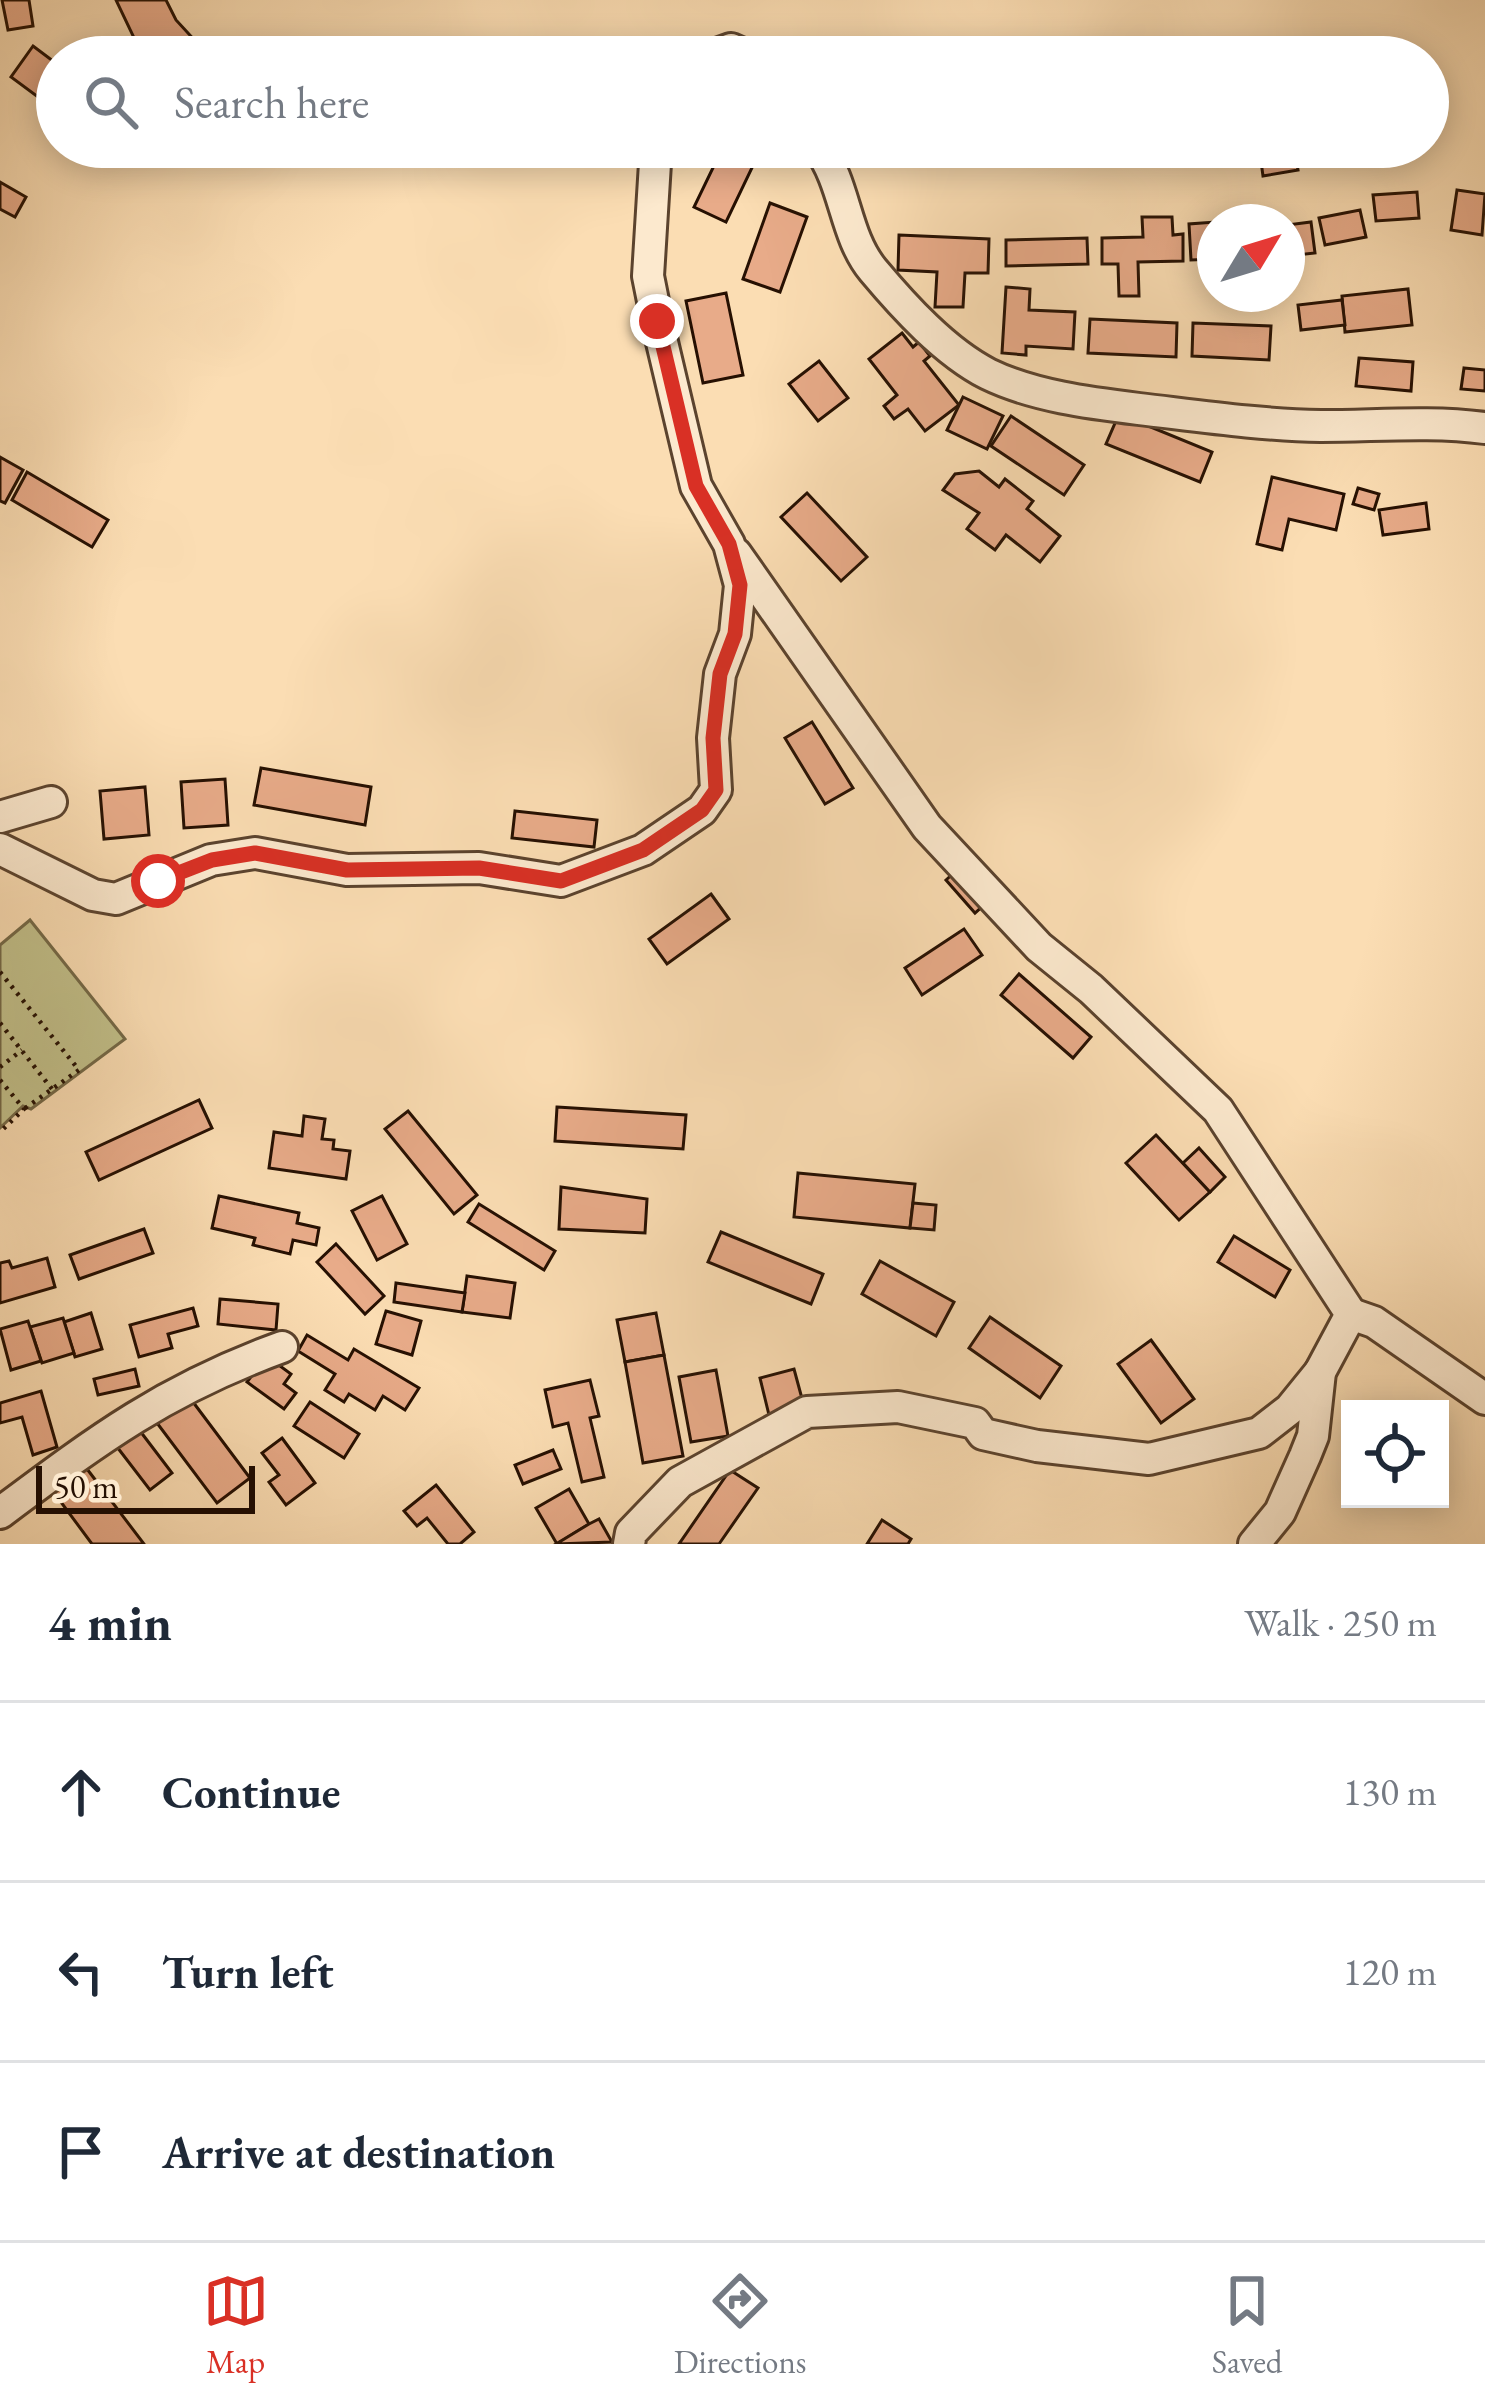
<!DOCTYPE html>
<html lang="en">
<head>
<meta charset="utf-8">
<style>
  body { margin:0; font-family:"EB Garamond",serif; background:#f6f6f7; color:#1f2937 }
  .controls { position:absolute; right:36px; bottom:36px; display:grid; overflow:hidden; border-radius:0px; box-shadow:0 6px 30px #0003 }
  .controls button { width:108px; height:108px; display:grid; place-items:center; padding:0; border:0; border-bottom:3px solid #e0e1e3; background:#fff; color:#1f2937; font:60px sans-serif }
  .compass { position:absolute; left:1197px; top:204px; width:108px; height:108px; border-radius:50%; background:#fff; box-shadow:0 6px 30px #0003; rotate:52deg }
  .scale { position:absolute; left:36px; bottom:30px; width:219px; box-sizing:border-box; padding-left:12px; border:6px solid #261002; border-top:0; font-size:33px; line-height:42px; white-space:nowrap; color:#261002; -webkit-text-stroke:9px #fce9ce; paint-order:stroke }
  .stop { position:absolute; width:36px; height:36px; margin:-27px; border:9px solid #d93025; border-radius:50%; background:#fff }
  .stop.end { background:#d93025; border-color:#fff; box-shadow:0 3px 12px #0008 }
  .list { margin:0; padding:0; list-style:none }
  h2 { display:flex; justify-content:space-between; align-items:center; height:156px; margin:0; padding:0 48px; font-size:51px }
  h2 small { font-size:39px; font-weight:400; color:#747a83 }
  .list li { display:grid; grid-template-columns:78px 1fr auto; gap:36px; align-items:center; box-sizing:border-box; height:180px; padding:0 48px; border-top:3px solid #e0e1e3 }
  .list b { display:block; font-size:45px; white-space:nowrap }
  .list em { font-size:39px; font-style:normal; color:#747a83 }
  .icon { flex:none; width:66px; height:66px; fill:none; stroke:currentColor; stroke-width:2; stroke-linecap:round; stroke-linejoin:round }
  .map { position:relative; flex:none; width:1485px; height:1544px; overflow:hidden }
  .search { position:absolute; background:#fff; box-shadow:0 6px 30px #0003; left:36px; right:36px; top:36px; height:132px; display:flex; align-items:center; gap:30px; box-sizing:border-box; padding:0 42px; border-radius:66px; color:#747a83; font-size:45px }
  .sheet { height:696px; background:#fff }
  nav { display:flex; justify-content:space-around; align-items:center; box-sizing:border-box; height:168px; border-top:3px solid #e0e1e3; background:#fff; font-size:33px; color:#747a83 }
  nav a { display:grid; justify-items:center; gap:6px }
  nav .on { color:#d93025 }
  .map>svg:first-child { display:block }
  .green { fill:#c2c08a; stroke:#746846; stroke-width:3 }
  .building { fill:#e8ab89; stroke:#261002; stroke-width:3 }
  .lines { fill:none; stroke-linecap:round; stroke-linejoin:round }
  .minor-casing { stroke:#5b432e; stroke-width:36 }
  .path { stroke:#261002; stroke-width:4.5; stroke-dasharray:3 6; stroke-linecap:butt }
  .minor { stroke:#fce9ce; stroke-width:30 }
  .route { stroke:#d93025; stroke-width:15 }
</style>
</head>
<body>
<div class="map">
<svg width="1485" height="1544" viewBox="0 0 1485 1544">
  <rect width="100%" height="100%" fill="#fbddb3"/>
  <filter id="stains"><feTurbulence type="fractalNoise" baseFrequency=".00167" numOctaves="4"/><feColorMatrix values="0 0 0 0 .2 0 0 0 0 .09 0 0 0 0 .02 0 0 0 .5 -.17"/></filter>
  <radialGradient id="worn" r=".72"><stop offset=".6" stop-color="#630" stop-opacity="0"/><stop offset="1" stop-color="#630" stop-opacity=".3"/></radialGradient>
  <polygon class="green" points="30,920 125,1039 31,1109 23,1106 0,1128 0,945"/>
  <g class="building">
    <polygon points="2,0 29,0 33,26 8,30"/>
    <polygon points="116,0 166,0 176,20 210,57 151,57 135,40"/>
    <polygon points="33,46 57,64 57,111 11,77"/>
    <polygon points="723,147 761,149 726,222 694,207"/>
    <polygon points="1259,147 1294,147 1298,170 1263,176"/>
    <polygon points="0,182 26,197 15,217 0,209"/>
    <polygon points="1457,190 1485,194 1482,235 1451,230"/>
    <polygon points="1417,192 1419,218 1376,221 1373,195"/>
    <polygon points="770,203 807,217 780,292 743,279"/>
    <polygon points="1360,210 1366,237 1325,245 1319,218"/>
    <polygon points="1142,217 1172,217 1173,235 1183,234 1183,261 1138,262 1139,296 1119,296 1118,264 1102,264 1102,238 1143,237"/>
    <polygon points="1215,222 1215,259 1191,260 1189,224"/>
    <polygon points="1311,222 1315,253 1287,256 1287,225"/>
    <polygon points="899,235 989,239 988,273 965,273 963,307 935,307 937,272 898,270"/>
    <polygon points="1087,238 1088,264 1006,266 1006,240"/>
    <polygon points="1006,287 1030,289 1029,310 1075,312 1073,349 1026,346 1026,355 1002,353"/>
    <polygon points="1408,289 1412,325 1345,332 1342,296"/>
    <polygon points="726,293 743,375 703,383 686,301"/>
    <polygon points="1342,300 1345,325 1301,330 1298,305"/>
    <polygon points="1090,319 1177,323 1176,357 1088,353"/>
    <polygon points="1193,323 1271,326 1269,360 1192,356"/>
    <polygon points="902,333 913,347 919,342 930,356 924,361 959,405 925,431 908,409 894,419 884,406 897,395 869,359"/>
    <polygon points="1359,358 1413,362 1411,391 1356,386"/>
    <polygon points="819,361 848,398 818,421 789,384"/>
    <polygon points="1464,368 1485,370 1485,391 1461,389"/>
    <polygon points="963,397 1003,416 987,449 947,430"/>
    <polygon points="1119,414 1212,452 1200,482 1106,444"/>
    <polygon points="1011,416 1084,465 1064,495 991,446"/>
    <polygon points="0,457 23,470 5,503 0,501"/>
    <polygon points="979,471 999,487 1005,479 1033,501 1027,509 1060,536 1040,562 1006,535 995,550 967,529 979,513 943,490 955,474"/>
    <polygon points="27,472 108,520 92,547 12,500"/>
    <polygon points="1272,477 1344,494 1336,530 1289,519 1282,550 1257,544"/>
    <polygon points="1358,488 1379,494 1374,510 1353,504"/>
    <polygon points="807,493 867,557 841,581 781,517"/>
    <polygon points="1426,503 1429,529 1383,535 1379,510"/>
    <polygon points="812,722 853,788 825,804 785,738"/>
    <polygon points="261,768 371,787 365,825 254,805"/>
    <polygon points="225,779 228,825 184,828 181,782"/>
    <polygon points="145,787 149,835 104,839 100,791"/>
    <polygon points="515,811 597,820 594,847 512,838"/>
    <polygon points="958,869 986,903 975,913 946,880"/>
    <polygon points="711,894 729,919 667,964 649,939"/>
    <polygon points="964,929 982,955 922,995 905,968"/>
    <polygon points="1019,974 1091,1037 1073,1058 1001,995"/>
    <polygon points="199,1100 212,1128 99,1180 86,1152"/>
    <polygon points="557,1107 686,1115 683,1149 555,1141"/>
    <polygon points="408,1111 477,1195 454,1214 385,1129"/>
    <polygon points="304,1116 325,1119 322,1139 334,1140 333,1149 350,1151 346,1179 269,1168 274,1132 302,1136"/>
    <polygon points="1156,1135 1210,1192 1179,1220 1126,1163"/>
    <polygon points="1199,1148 1225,1177 1210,1192 1183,1163"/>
    <polygon points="798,1173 915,1184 910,1228 794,1217"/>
    <polygon points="561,1187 647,1199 645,1233 559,1229"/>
    <polygon points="219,1196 299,1213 297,1223 319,1228 316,1245 293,1240 290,1254 253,1245 255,1238 212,1228"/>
    <polygon points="382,1196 407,1244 377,1260 352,1211"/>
    <polygon points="913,1203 936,1205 934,1230 910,1228"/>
    <polygon points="479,1204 555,1251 544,1270 468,1222"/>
    <polygon points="144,1229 153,1253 79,1279 70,1255"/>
    <polygon points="721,1232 823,1274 811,1304 708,1262"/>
    <polygon points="1234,1236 1290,1270 1275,1297 1218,1262"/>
    <polygon points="336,1244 384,1296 365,1314 317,1262"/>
    <polygon points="47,1258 55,1287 0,1303 0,1263 9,1261 12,1268"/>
    <polygon points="880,1261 954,1302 936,1336 862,1294"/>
    <polygon points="467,1276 515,1283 510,1318 462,1312"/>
    <polygon points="396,1283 465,1293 462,1312 394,1302"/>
    <polygon points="220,1299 278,1304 276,1330 218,1324"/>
    <polygon points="193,1308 198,1326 168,1334 172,1348 139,1357 130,1325"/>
    <polygon points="386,1311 421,1321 412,1355 376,1344"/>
    <polygon points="91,1313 102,1349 75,1357 64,1322"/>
    <polygon points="656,1313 664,1355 625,1362 617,1320"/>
    <polygon points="990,1317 1061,1366 1040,1398 969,1348"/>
    <polygon points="63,1318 74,1353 42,1363 30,1327"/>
    <polygon points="28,1321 41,1361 11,1370 0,1329"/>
    <polygon points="307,1335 348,1360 354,1349 419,1388 405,1410 383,1396 375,1410 349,1394 344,1402 325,1390 335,1374 298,1351"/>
    <polygon points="1151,1340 1194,1399 1161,1423 1118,1364"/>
    <polygon points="664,1355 683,1456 643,1463 625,1362"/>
    <polygon points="272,1360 291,1374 284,1384 296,1393 284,1409 247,1382 259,1366 265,1370"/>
    <polygon points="135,1369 139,1386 98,1395 94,1379"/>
    <polygon points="794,1369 804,1406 769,1415 760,1378"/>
    <polygon points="716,1370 728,1436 691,1442 679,1377"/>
    <polygon points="590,1380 599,1416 590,1418 604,1477 582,1482 568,1423 553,1427 545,1390"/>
    <polygon points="184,1390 250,1478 217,1503 151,1415"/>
    <polygon points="41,1391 57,1447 33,1455 22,1417 0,1423 0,1403"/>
    <polygon points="310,1402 359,1434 344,1458 294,1426"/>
    <polygon points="137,1427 172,1473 150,1490 114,1443"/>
    <polygon points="282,1438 315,1483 286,1505 269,1482 279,1475 262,1453"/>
    <polygon points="553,1450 561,1469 523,1484 515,1465"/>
    <polygon points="84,1465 144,1544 92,1544 52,1490"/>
    <polygon points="730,1470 758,1488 719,1544 679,1544"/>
    <polygon points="436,1485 474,1532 460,1544 448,1544 427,1518 417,1526 404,1511"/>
    <polygon points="569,1489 589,1524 557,1544 536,1508"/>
    <polygon points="599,1519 612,1542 556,1544 589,1524"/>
    <polygon points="882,1520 911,1539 908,1544 867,1544"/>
  </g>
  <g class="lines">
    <g class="minor-casing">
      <g id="minor">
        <polyline points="709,57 731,49 749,57"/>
        <path d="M818,147C846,184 844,235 873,270C904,307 945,352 988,374C1033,396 1090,403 1139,409C1199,416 1260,425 1321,426C1377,426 1429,421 1485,428"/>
        <polyline points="736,554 927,827 1039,947 1091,989 1218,1110 1351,1314 1320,1372 1313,1436 1305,1456 1280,1512 1254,1544"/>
        <polyline points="0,817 51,802"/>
        <polyline points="0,849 93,895 116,899 211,860 255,853 347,870 479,868 561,881 643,850 702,810 716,790 713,738 720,674 735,634 740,585 729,544 696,486 657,321 648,276 656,147"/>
        <polyline points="1351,1314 1374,1322 1485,1399"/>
        <path d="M0,1513C99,1439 164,1390 282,1347"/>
        <polyline points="629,1544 631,1533 680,1482 807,1412 898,1407 975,1423 983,1434 1037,1446 1149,1459 1259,1433 1290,1409 1320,1372"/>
      </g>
    </g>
    <g class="path">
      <polyline points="0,972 79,1070 24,1109"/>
      <polyline points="0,1023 52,1089"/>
      <polyline points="0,1067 22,1050"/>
      <polyline points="0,1080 24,1109 0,1132"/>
    </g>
    <use href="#minor" class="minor"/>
  </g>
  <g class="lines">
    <polyline class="route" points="158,881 212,860 255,853 347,870 479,868 561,881 643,850 702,810 716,790 713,738 720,674 735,634 740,585 729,544 696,486 657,321"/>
  </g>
  <rect width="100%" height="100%" filter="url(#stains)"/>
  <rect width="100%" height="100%" fill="url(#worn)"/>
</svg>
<div class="controls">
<button><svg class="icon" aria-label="locate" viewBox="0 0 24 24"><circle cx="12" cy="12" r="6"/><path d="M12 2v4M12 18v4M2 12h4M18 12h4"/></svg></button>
</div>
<svg class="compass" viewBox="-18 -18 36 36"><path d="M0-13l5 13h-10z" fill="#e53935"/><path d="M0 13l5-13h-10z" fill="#747a83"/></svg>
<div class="scale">50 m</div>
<div class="stop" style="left:158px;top:881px"></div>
<div class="stop end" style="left:657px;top:321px"></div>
<div class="search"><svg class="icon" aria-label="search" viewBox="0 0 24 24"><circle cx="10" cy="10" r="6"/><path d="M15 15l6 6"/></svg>Search here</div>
</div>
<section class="sheet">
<h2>4 min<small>Walk · 250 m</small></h2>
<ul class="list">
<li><svg class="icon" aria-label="ahead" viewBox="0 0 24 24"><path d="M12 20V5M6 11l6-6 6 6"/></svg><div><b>Continue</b></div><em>130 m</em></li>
<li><svg class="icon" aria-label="left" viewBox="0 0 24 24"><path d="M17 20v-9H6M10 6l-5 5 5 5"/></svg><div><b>Turn left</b></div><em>120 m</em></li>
<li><svg class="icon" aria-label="arrive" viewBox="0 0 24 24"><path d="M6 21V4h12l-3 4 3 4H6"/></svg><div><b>Arrive at destination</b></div></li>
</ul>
</section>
<nav>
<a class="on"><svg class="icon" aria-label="map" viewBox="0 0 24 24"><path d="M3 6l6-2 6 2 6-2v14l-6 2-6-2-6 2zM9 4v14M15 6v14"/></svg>Map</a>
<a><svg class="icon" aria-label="directions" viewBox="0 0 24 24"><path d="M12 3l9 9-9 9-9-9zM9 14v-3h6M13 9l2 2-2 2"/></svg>Directions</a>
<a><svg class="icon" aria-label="saved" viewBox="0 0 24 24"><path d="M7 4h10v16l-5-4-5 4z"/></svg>Saved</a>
</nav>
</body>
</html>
